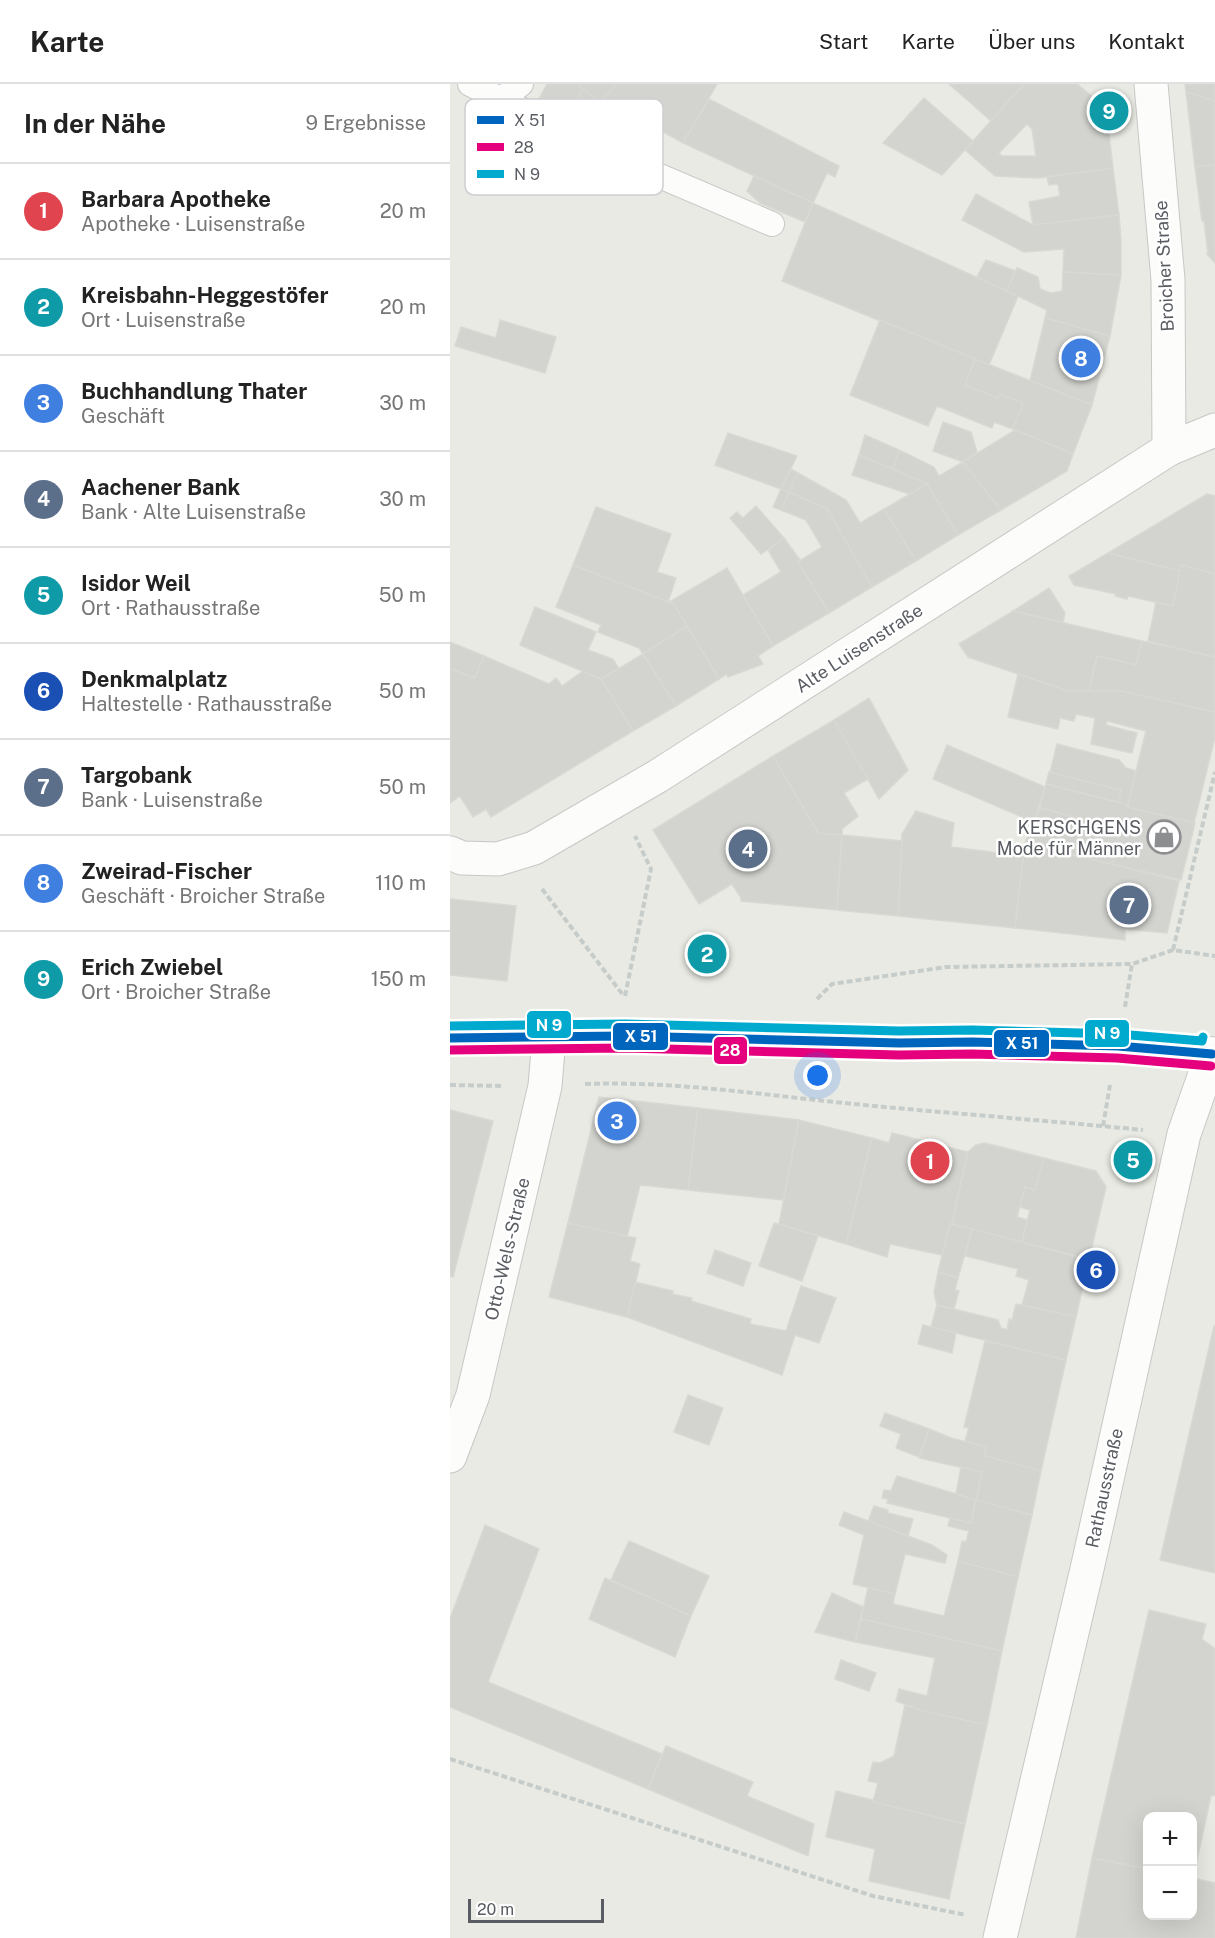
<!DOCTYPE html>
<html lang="de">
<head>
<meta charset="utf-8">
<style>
  body { margin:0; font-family:"Public Sans",sans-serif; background:#f2f2f2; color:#222 }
  .controls { position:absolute; right:18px; bottom:18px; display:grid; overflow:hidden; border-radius:12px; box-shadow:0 6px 24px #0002 }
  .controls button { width:54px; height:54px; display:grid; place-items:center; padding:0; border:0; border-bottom:2px solid #e0e0e0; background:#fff; color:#222; font:30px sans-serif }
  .scale { position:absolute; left:18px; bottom:15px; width:136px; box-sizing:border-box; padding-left:6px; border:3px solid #595c62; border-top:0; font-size:16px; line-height:21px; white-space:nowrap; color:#595c62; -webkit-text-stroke:4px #fff; paint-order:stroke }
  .you { position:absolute; left:368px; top:992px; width:21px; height:21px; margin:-15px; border:4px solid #fff; border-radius:50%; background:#1a73e8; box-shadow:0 0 0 9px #1a73e833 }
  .badge { display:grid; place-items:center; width:39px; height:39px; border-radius:50%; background:#8c8e90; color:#fff; font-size:20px; font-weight:700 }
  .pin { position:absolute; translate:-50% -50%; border:3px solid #fff; box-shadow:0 2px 6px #0006 }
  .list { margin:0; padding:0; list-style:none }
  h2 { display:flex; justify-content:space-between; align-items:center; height:78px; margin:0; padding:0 24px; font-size:26px }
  h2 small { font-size:20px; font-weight:400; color:#767676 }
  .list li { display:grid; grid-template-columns:39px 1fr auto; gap:18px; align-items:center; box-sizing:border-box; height:96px; padding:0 24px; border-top:2px solid #e0e0e0 }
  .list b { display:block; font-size:22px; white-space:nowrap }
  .list p { margin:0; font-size:20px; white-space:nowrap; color:#767676 }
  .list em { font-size:20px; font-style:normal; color:#767676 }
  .map { position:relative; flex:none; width:765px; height:1854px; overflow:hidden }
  header { display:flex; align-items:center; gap:36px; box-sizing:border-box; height:84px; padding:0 30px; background:#fff; border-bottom:2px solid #e0e0e0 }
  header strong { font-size:28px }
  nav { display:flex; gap:33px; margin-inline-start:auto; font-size:21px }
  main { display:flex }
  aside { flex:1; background:#fff }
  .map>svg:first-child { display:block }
  .building { fill:#d3d3cf; stroke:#d9d8d3; stroke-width:1.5; fill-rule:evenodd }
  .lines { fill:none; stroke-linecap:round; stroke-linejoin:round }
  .lane-casing { stroke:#c6c8c6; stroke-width:26 }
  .street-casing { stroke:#c6c8c6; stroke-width:35 }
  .secondary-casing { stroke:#c7c8c7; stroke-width:35 }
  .path { stroke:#c6ccca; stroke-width:4; stroke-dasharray:6 3; stroke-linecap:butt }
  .lane { stroke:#fcfcfb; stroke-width:24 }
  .street { stroke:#fcfcfb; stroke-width:33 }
  .secondary { stroke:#fcfcfb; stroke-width:33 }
  .bus-1-casing { stroke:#fff; stroke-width:14 }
  .bus-2-casing { stroke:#fff; stroke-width:14 }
  .bus-3-casing { stroke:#fff; stroke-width:14 }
  .bus-1 { stroke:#0065bd; stroke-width:9 }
  .bus-2 { stroke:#e5007d; stroke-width:9 }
  .bus-3 { stroke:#00a9ce; stroke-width:9 }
  .labels { text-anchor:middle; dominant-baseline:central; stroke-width:5; stroke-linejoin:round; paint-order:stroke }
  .street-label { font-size:18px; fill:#595c62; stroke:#fff }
  .poi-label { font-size:18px; fill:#595c62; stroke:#fff; text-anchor:end }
  .key { fill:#fff; stroke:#cdced0; stroke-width:1.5 }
  .key-label { font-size:16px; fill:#595c62 }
  .line-badge { stroke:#fff; stroke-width:2 }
  .badge-label { font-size:16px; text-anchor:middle; font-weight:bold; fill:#fff }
</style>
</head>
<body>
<header>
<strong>Karte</strong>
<nav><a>Start</a><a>Karte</a><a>Über uns</a><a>Kontakt</a></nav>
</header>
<main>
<aside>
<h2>In der Nähe<small>9 Ergebnisse</small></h2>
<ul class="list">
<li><span class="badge" style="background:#e0444e">1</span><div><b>Barbara Apotheke</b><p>Apotheke · Luisenstraße</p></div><em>20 m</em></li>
<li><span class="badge" style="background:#0f9aa8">2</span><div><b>Kreisbahn-Heggestöfer</b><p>Ort · Luisenstraße</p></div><em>20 m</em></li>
<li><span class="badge" style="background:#3f7fe0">3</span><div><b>Buchhandlung Thater</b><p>Geschäft</p></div><em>30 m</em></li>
<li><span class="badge" style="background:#5c6f8a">4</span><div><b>Aachener Bank</b><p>Bank · Alte Luisenstraße</p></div><em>30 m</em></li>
<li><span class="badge" style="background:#0f9aa8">5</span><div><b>Isidor Weil</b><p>Ort · Rathausstraße</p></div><em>50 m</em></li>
<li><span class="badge" style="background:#1a4fb4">6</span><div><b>Denkmalplatz</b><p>Haltestelle · Rathausstraße</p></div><em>50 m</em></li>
<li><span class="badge" style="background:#5c6f8a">7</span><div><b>Targobank</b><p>Bank · Luisenstraße</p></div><em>50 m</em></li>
<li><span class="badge" style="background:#3f7fe0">8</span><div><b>Zweirad-Fischer</b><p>Geschäft · Broicher Straße</p></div><em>110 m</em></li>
<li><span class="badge" style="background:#0f9aa8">9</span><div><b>Erich Zwiebel</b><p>Ort · Broicher Straße</p></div><em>150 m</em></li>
</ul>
</aside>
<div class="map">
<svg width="765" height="1854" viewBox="0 0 765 1854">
  <rect width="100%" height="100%" fill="#eaeae4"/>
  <g class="building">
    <polygon points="97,0 126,0 133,5 115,39 83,26"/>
    <polygon points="126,0 167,0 150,18"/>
    <polygon points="167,0 267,0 233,59 154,15"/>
    <polygon points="499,0 574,0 541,37"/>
    <path d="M574,0H627L650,19L657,33L663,84L589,94L545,92L515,66ZM577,40L582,45L586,72H552L549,69Z"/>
    <polygon points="735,0 765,0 765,17 736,8"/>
    <polygon points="133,5 150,18 127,45 115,39"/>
    <polygon points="736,8 765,17 765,81 745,83"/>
    <polygon points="474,14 523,57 492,91 433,59"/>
    <polygon points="259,15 389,82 385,93 377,89 363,119 233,59"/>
    <polygon points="765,81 765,179 757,170 758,170 754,137 752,137 745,83"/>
    <polygon points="663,84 669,131 583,141 579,118 610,112 608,100 599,101 597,93"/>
    <polygon points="304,92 363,119 355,138 310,119 297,107"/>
    <polygon points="526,110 583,141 669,131 671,157 671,191 613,188 614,165 574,168 512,136"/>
    <polygon points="363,119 568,212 539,281 332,197"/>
    <polygon points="536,176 566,187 557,207 527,193"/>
    <polygon points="567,184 588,193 590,205 601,209 612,207 613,188 671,191 660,252 595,234 597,226 557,207"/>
    <polygon points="595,234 660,252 642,321 580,297"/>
    <polygon points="50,236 106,253 95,289 5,262 11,243 46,254"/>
    <polygon points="430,236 525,275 515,301 548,314 550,310 573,319 563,345 544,338 542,344 487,322 478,342 400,311"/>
    <polygon points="525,275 642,321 623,370 563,345 573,319 550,310 548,314 515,301"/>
    <polygon points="493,338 521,348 527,368 513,378 483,367"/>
    <polygon points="565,346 623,370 617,387 551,426 513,378"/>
    <polygon points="278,349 347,372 331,405 265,381"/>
    <polygon points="415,351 449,366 443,385 409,371"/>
    <polygon points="449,366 484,383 489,392 513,378 551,426 508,451 477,400 443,385"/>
    <polygon points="409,371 443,385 477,400 459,410 402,391"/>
    <polygon points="341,385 348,389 339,408 331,405"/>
    <polygon points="348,389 396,416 410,439 434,425 466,477 422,503 377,425 339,408"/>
    <polygon points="477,400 508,451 466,477 434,425"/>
    <polygon points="331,405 339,408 331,426 323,423"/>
    <polygon points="339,408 377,425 422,503 379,529 348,478 372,463 356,436 331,426"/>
    <polygon points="757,410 765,412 765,490 731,481 730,487 658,469"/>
    <polygon points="306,422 334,454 311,470 280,434 287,428 293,434"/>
    <polygon points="146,423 221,450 207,488 226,494 218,518 123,481"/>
    <polygon points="334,454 350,476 348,478 379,529 323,562 293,511 331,488 318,466"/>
    <polygon points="658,469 730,487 723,522 678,512 677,515 665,512 666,510 624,501 619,492"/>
    <polygon points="123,481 224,520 237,542 193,570 189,564 148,548 151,541 106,523"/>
    <polygon points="731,481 765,490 765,573 698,557 706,518 723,522"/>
    <polygon points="277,484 323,562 308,572 313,580 278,593 277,590 269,595 224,520 219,518"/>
    <polygon points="599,504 615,529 613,538 563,527"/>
    <polygon points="85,523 146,548 138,566 163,575 169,585 151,595 70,561"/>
    <polygon points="563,527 692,557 686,581 647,572 639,607 618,607 518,573 509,560"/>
    <polygon points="237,542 269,595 226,622 193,570"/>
    <polygon points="692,557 765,573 765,628 671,607 639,607 647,572 686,581"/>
    <polygon points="0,558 34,572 25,594 0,585"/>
    <polygon points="193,570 226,622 183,647 151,595"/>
    <polygon points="34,572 99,600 106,594 112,602 133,587 151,595 183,647 41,733 36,725 23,733 10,712 0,719 0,585 25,594"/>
    <polygon points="568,590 618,607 671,607 765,628 765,653 744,739 677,723 696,647 657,637 656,641 687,649 682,669 641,660 645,634 626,630 624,637 610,634 608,645 558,633"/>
    <polygon points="419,614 458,686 429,715 384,636"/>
    <polygon points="384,636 418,695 394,709 408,732 392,745 392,751 368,749 323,672"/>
    <polygon points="607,660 669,676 676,684 686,687 678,721 668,718 671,706 600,689"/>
    <polygon points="497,661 595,703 584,738 483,695"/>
    <polygon points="323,672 368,749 392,751 387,826 291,817 291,814 282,800 249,820 203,746"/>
    <polygon points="599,688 671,706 668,718 596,700"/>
    <polygon points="596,700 678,721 677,723 745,739 731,796 662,780 670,749 652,745 653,740 590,724"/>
    <polygon points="590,724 653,740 652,745 670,749 662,780 575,759"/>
    <polygon points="466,727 504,739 501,763 574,772 565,844 448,832 452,750"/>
    <polygon points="392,751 452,757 448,832 387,826"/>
    <polygon points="575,759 729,797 717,849 675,845 675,856 565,844"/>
    <polygon points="0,815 66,822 57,897 0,891"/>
    <polygon points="149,1013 248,1024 238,1106 190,1101 177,1153 118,1139"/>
    <polygon points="248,1024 349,1036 333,1116 238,1106"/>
    <polygon points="0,1026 43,1037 3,1193 0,1192"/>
    <polygon points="349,1036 422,1054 396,1160 329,1140"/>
    <polygon points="442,1049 518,1068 502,1140 500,1140 492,1171 440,1160 437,1173 396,1160 422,1054 439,1059"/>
    <polygon points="535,1059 594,1074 585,1106 575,1103 567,1133 578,1136 572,1158 502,1140 518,1068 526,1061"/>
    <polygon points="594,1074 646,1087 656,1103 639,1175 572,1158 580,1126 570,1123 575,1103 585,1106"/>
    <polygon points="118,1139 186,1154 180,1177 190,1180 177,1233 99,1213"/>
    <polygon points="324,1139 368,1152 352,1197 309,1182"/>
    <polygon points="500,1140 522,1145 508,1194 488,1188"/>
    <polygon points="522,1145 639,1176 626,1233 572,1221 579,1196 566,1192 568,1185 515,1172"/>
    <polygon points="265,1166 301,1179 293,1202 257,1189"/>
    <polygon points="488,1188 508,1194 505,1206 509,1207 504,1225 487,1221 484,1209"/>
    <polygon points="185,1198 223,1207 222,1210 242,1214 241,1217 301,1235 300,1240 336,1247 351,1202 386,1214 369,1259 345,1251 332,1291 177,1233"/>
    <polygon points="566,1220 626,1233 616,1276 481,1243 487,1221 548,1236 551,1244 557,1246 559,1235 562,1236"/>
    <polygon points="473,1241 506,1249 502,1269 468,1260"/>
    <polygon points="764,1242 765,1243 765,1489 710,1476"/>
    <polygon points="535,1257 616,1276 591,1387 535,1372 536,1363 515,1357 519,1344 514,1343"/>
    <polygon points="238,1311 273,1324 259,1361 224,1348"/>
    <polygon points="435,1329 479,1345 469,1373 446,1364 451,1350 430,1342"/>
    <polygon points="479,1345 501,1354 536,1363 535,1372 591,1387 582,1431 526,1416 532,1388 469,1374"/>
    <polygon points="511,1383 532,1388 526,1416 506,1410"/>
    <polygon points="447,1392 526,1416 521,1439 437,1419 438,1415 432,1414 434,1406 441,1407"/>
    <polygon points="526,1416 582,1431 568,1493 508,1477 512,1457 516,1458 519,1447 498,1442 500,1434 521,1439"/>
    <polygon points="424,1422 438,1426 438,1429 463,1435 458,1452 418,1438"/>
    <polygon points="394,1428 482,1461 497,1471 495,1479 455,1470 445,1510 403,1500 414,1451 389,1441"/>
    <polygon points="35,1441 89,1465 38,1598 212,1670 198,1705 0,1623 0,1535"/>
    <polygon points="179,1457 259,1492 241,1532 161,1496"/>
    <polygon points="508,1477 568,1493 552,1567 411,1535 418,1504 445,1510 443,1520 494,1532"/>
    <polygon points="155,1494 241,1532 225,1573 139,1535"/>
    <polygon points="382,1509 413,1523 405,1558 365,1548"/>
    <polygon points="699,1526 756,1540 752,1555 765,1565 765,1711 761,1712 743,1794 742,1732 698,1732 698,1785 642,1774"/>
    <polygon points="411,1535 552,1567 537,1641 473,1627 446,1617 449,1605 477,1612 485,1574 405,1558"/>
    <polygon points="391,1576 426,1589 419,1607 385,1595"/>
    <polygon points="455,1621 473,1627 537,1641 515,1740 423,1718 428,1699 418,1697 423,1678 430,1679 444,1672"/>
    <polygon points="216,1662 303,1698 297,1712 364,1740 358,1772 198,1705"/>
    <polygon points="386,1707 423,1716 423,1718 515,1740 499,1815 419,1797 425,1765 376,1753"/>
    <polygon points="642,1774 698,1785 698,1832 742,1832 742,1794 765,1799 765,1854 626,1854"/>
  </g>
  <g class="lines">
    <g class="lane-casing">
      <g id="lane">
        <polyline points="20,0 184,81 322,140"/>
        <polyline points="50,16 71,0"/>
      </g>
    </g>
    <g class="street-casing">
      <g id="street">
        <polyline points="701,0 718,196 719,365"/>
        <polyline points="0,769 12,774 48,775 84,764 208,692 719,365 765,346"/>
        <polyline points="0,1372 23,1311 95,1002 99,954"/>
        <polyline points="550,1854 637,1485 734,1050 762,970"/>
      </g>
    </g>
    <g class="secondary-casing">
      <polyline id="secondary" points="0,954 175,952 449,959 522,958 668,962 765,970"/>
    </g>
    <g class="path">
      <polyline points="92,805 173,911"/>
      <polyline points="723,866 765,688"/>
      <polyline points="175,912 201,785 185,752"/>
      <polyline points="367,915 382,900 496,883 682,880 723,866 765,872"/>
      <polyline points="675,923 682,880"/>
      <path d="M135,1000C222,997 307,1010 394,1019C493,1029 593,1036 693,1046"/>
      <polyline points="0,1001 53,1002"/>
      <polyline points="653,1042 660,1001"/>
      <polyline points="0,1675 423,1812 516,1831"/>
    </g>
    <use href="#lane" class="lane"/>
    <use href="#street" class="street"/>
    <use href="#secondary" class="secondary"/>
    <g class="bus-1-casing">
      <polyline id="bus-1" points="0,954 175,952 449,959 522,958 668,962 762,970"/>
    </g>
    <g class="bus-2-casing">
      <polyline id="bus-2" points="0,966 175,964 449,971 522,970 667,974 761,982"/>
    </g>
    <g class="bus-3-casing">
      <polyline id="bus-3" points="0,942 175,940 449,947 522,946 668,950 752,957 753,953"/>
    </g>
    <use href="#bus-1" class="bus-1"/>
    <use href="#bus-2" class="bus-2"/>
    <use href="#bus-3" class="bus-3"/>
  </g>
  <defs>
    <g id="shop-ring" transform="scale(1.725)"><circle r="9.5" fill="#fff" stroke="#8c8e90" stroke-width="1.5"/><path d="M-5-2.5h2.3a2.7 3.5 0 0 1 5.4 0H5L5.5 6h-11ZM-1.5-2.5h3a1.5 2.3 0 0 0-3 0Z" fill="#8c8e90"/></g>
  </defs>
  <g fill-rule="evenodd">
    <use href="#shop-ring" x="714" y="753"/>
  </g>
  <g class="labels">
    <g class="street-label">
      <text transform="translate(714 182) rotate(-93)">Broicher Straße</text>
      <text transform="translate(409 564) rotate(-33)">Alte Luisenstraße</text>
      <text transform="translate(57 1165) rotate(-77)">Otto-Wels-Straße</text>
      <text transform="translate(654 1404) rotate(-78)">Rathausstraße</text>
    </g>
    <g class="poi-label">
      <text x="691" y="743">KERSCHGENS<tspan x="691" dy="21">Mode für Männer</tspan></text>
    </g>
  </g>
  <rect x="15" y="15" width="198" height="96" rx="9" class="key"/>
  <rect x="27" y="32" width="27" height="8" fill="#0065bd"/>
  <rect x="27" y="59" width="27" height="8" fill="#e5007d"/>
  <rect x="27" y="86" width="27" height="8" fill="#00a9ce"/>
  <g class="key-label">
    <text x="64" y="42">X 51</text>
    <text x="64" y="69">28</text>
    <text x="64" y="96">N 9</text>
  </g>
  <g class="line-badge">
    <rect x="76" y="926" width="46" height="29" rx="6" fill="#00a9ce"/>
    <rect x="634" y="935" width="46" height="29" rx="6" fill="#00a9ce"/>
    <rect x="162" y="938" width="57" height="29" rx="6" fill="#0065bd"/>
    <rect x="543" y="945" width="57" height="29" rx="6" fill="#0065bd"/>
    <rect x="263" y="952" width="35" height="29" rx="6" fill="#e5007d"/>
  </g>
  <g class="badge-label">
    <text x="99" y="947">N 9</text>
    <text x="657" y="955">N 9</text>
    <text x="191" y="958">X 51</text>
    <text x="572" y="965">X 51</text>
    <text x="280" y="972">28</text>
  </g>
</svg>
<div class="controls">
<button>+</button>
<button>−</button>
</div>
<div class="scale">20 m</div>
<div class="you"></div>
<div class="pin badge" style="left:480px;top:1077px;background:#e0444e">1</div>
<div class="pin badge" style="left:257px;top:870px;background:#0f9aa8">2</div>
<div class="pin badge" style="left:167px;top:1037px;background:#3f7fe0">3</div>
<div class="pin badge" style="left:298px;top:765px;background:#5c6f8a">4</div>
<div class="pin badge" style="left:683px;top:1076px;background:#0f9aa8">5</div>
<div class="pin badge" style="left:646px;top:1186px;background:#1a4fb4">6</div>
<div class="pin badge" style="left:679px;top:821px;background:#5c6f8a">7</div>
<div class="pin badge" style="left:631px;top:274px;background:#3f7fe0">8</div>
<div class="pin badge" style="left:659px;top:27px;background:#0f9aa8">9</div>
</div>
</main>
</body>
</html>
